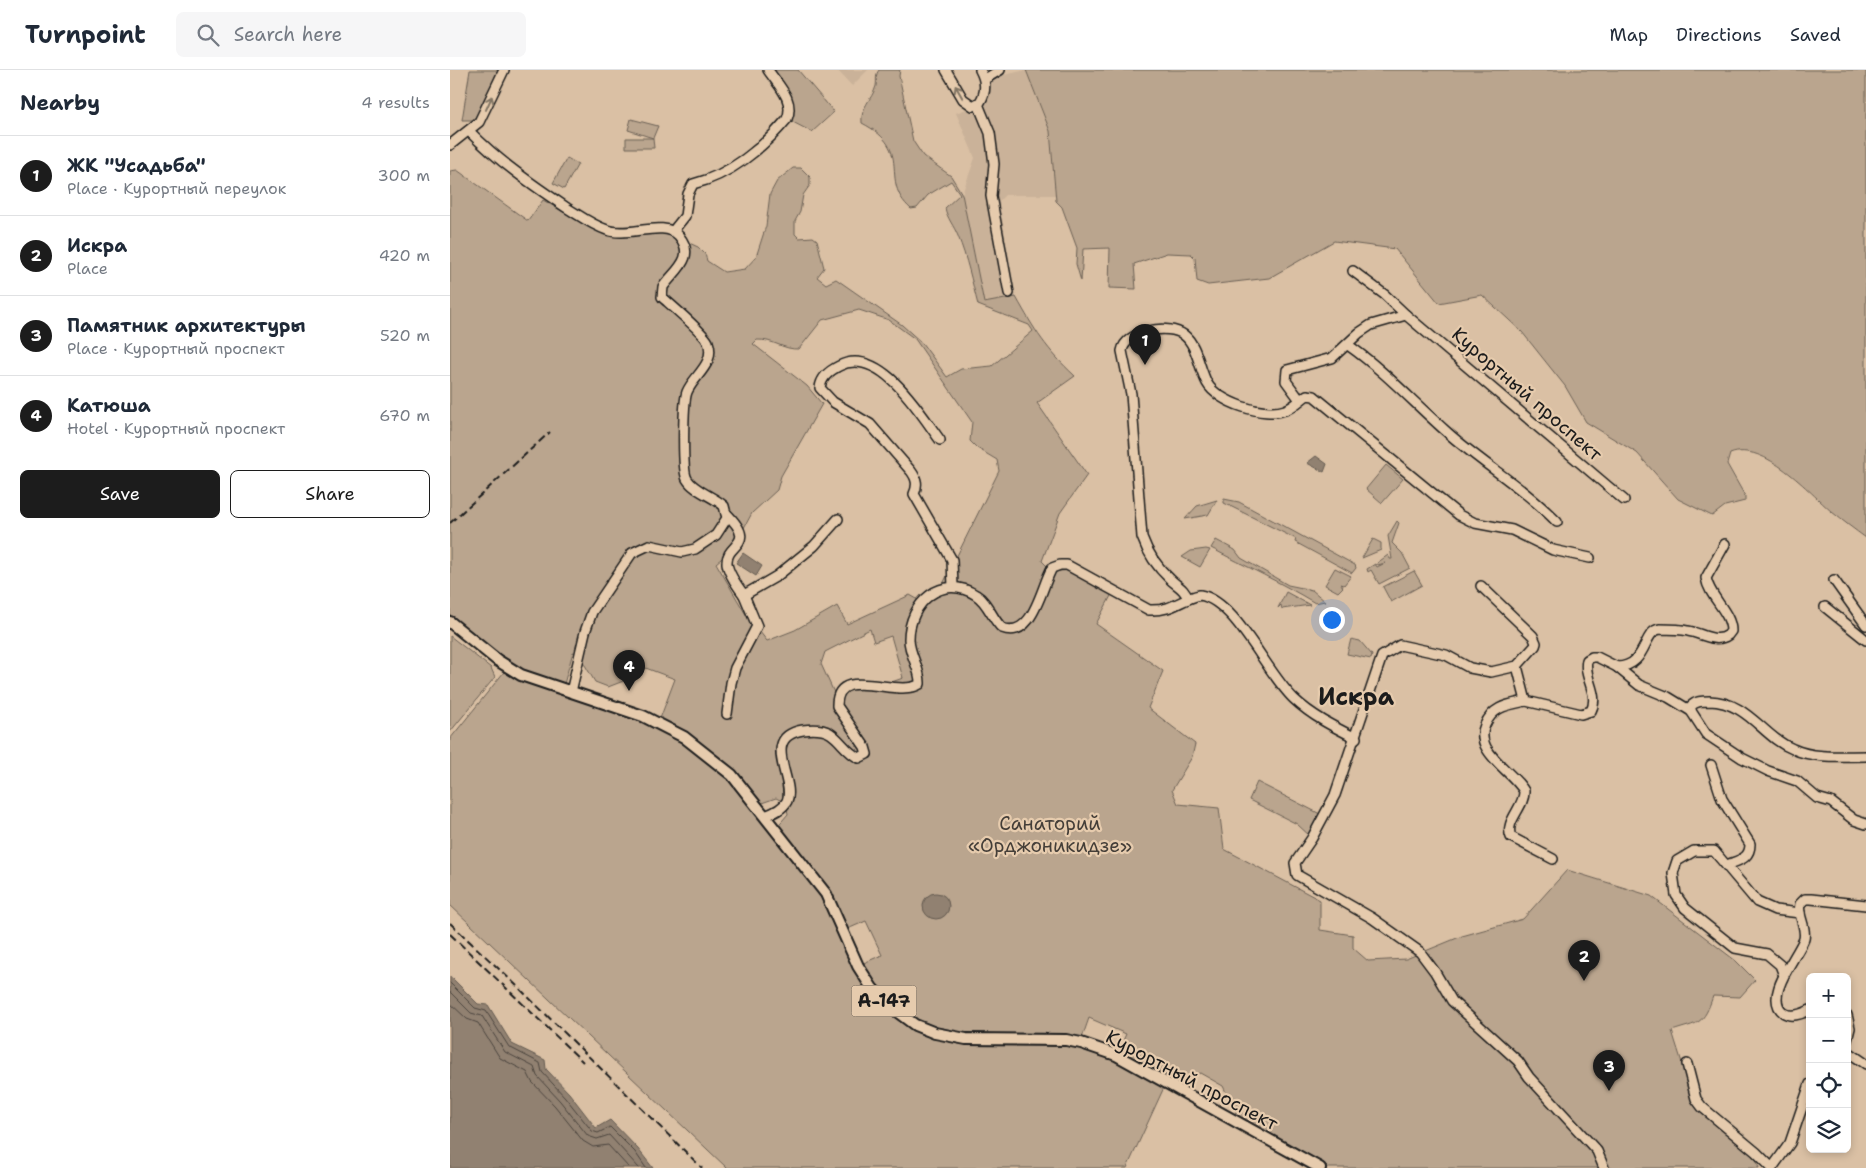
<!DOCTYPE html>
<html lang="en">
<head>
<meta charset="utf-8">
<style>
  body { margin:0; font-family:"Shantell Sans",sans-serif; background:#f6f6f7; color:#1f2937 }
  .controls { position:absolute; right:15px; bottom:15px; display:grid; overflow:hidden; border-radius:8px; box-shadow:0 2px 8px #0003 }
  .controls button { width:45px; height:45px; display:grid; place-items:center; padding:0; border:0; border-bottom:1px solid #e0e1e3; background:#fff; color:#1f2937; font:25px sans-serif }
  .you { position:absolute; left:881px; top:549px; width:18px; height:18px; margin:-12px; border:4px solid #fff; border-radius:50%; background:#1a73e8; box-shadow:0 0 0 8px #1a73e833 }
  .badge { display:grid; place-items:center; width:32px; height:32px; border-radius:50%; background:#1c1c1c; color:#fff; font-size:16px; font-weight:700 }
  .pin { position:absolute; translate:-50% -41px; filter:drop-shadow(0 1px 2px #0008) }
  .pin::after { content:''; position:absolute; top:26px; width:18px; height:15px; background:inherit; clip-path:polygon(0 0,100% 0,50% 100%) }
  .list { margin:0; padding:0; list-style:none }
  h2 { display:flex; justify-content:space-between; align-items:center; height:65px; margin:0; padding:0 20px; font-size:21px }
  h2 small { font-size:16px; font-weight:400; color:#747a83 }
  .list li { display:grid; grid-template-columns:32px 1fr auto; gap:15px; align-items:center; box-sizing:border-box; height:80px; padding:0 20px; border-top:1px solid #e0e1e3 }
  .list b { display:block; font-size:19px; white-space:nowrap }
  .list p { margin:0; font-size:16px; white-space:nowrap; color:#747a83 }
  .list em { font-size:16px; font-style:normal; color:#747a83 }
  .actions { display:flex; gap:10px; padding:15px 20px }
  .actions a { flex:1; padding:11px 0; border:1px solid #1c1c1c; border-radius:8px; text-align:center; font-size:18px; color:#1c1c1c }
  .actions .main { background:#1c1c1c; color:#fff }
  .icon { flex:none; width:28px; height:28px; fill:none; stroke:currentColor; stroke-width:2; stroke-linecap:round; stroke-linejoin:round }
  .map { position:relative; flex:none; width:1416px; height:1098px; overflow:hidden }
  header { display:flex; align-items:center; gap:30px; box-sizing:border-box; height:70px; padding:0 25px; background:#fff; border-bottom:1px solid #e0e1e3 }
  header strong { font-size:24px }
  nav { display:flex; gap:28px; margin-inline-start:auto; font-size:18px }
  .search { width:350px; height:45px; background:#f6f6f7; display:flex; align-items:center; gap:12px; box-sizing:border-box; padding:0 18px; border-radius:8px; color:#747a83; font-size:19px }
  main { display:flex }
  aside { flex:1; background:#fff }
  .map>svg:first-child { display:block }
  .built { fill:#cab299 }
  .green { fill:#baa58e; stroke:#6b6055; fill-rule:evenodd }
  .water { fill:#918171; stroke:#62594f }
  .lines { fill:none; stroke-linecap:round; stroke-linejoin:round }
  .shore { stroke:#4b443e; stroke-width:1 }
  .minor-casing { stroke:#1c1c1c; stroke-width:12 }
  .major-casing { stroke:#1c1c1c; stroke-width:14 }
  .minor { stroke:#e6cbad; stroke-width:9 }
  .major { stroke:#e6cbad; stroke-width:10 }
  .rail { stroke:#1c1c1c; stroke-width:2; stroke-dasharray:8 4; stroke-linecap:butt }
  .oneway { stroke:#817464 }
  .labels { text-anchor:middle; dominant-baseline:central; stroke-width:4.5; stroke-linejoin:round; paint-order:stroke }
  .shield { fill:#e6cbad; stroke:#595048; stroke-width:1 }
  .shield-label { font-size:18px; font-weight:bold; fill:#1c1c1c }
  .street-label { font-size:19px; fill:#1c1c1c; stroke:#e6cbad }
  .park-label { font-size:19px; fill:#443e38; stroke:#e6cbad }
  .district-label { font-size:24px; font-weight:bold; fill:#1c1c1c; stroke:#e6cbad }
</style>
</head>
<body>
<header>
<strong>Turnpoint</strong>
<div class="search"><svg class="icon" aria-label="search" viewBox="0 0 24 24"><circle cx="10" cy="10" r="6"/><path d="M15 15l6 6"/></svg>Search here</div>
<nav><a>Map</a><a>Directions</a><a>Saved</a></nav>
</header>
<main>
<aside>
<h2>Nearby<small>4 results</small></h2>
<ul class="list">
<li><span class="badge">1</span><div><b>ЖК &quot;Усадьба&quot;</b><p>Place · Курортный переулок</p></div><em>300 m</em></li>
<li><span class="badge">2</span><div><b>Искра</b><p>Place</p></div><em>420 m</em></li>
<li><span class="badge">3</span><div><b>Памятник архитектуры</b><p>Place · Курортный проспект</p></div><em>520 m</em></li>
<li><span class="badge">4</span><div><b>Катюша</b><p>Hotel · Курортный проспект</p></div><em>670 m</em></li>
</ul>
<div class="actions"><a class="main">Save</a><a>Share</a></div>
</aside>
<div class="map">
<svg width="1416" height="1098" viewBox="0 0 1416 1098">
  <rect width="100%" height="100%" fill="#dac0a4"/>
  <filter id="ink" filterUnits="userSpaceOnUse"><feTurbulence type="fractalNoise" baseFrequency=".02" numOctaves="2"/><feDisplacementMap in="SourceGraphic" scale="10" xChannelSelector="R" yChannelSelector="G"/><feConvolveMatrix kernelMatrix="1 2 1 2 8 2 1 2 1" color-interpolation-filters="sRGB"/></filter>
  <g filter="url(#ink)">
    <g class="built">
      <polygon points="387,0 418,0 402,16"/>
      <polygon points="576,0 600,61 605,125 555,125 549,131 566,227 534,233 512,124 525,88 506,43 519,38 531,17 541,8"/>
    </g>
    <g class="green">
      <polygon points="20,0 48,0 28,45 22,50 12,50"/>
      <polygon points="318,0 348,0 384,42 362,62 337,49 340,42"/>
      <path d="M429,0H450L449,6L463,71L473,86L501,106L512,124L534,233L566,227C585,261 596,279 625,306L587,333L637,405L610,443L592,491L604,503C625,494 645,512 663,522L646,554L713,601L698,638L745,674L742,687L722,720L728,734L769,738L774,779L870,830V860L903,865V878L918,891L956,889L1012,866L1073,849L1117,800L1201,826L1286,891L1305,910L1290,927L1263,926C1253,956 1249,952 1222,961L1243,1028L1306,1087L1309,1098H872L783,1048L786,1043L773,1016L750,1003L725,1014L716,1013L677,1098H277L0,835V669L58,597L0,549V101L7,100L78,151L93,130L143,159L159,164L209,159L248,177L255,184L257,191L274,202L295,199L306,187L316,156L320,124L327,111L343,98H351L360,107V115L353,125L350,142L345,151V164L349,168L363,167L367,170L374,198L367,207L376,214L386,209L452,255L472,273L497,307L511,299L542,296L583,261L579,255L528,235C522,212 517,188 508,166C504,156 497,148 495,138L510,124L501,111L478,125L467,138L461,139C427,109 466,81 412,53C410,37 422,30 426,16C427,10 425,5 429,0ZM409,240L439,250L465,269L522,352L520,371L527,378L547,390L549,401L491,518L468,536L467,529L460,525L397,554L387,536L345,560L317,571L295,543L266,493L277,484L288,469L302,443L327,420L331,406L372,334L357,316L303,274L307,270C323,269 333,280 349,279L372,250ZM420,559L424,572L441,566L453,608L433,615H397L386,627L371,594L375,582ZM123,582L129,585L145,612L158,617L189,605L193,597L225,609L208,654L114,614ZM326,728L336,733L338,744L325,759L306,735ZM416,851L432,885L409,895L393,861ZM639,948L676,964L667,984L631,971Z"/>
      <path d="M576,0H1416V468C1405,460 1393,451 1382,442C1360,423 1314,370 1280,384L1277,394L1295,426V431L1275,436L1262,446L1228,429L1187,383L1136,352L1115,316L1072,262L1032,225L989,233L945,179L884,171L819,208L758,215L747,211L745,188L741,184L717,183L684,194L686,219L659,218L660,178L633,179L631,211L626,194L627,178L612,137L606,131L600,61Z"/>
      <polygon points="181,49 208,56 203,68 204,78 176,78 176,68 203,68 178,60"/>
      <polygon points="117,88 128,94 114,119 103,113"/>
      <polygon points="936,395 953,409 932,433 916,419"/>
      <polygon points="774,429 789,432 905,495 906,498 902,503 845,472 846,469 774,433"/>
      <polygon points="767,430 758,445 735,449 747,436"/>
      <polygon points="947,451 949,453 942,473 952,483 960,498 929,514 921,500 918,502 917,499 925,494 927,497 935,493 928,495 927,493 938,485 940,489 942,489 938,466"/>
      <polygon points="923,469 931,473 931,480 912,488"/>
      <path d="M766,470L785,480L791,488L838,515L862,520L875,531L865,533C830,512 797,497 761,478Z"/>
      <polygon points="756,479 760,480 750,497 732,487 741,481"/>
      <polygon points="885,498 901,506 894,515 891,514 893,517 888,522 875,515"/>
      <polygon points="964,501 972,515 941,532 933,517"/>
      <polygon points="836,522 860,535 832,539 831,535 828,538"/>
      <polygon points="0,566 41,598 45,607 0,662"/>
      <polygon points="901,569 910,571 922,585 921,589 897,584"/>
      <polygon points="807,712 874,746 862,768 847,754 799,730"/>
    </g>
    <g class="water">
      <polygon points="866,386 877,394 874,402 857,393"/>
      <polygon points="293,483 312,496 306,506 286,493"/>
      <circle cx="486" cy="836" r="13"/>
      <polygon points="0,906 28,934 38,935 62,974 95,990 96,999 119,1023 146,1058 160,1050 188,1079 203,1098 0,1098"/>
    </g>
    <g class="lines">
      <g class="shore">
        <polyline points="0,913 25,938 36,941 59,977 90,993 92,1002 115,1027 142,1061 148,1063 160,1057 185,1082 196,1098"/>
        <polyline points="0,922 21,943 32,946 55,982 84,997 87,1006 110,1031 138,1066 147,1069 159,1065 189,1098"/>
        <polyline points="0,933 17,949 28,953 50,988 77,1002 82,1012 105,1036 133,1071 143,1077 158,1075 179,1098"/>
      </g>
      <g class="minor-casing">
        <g id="minor">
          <path d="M496,0L513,29L523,36L530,32C537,21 536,11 530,0"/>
          <polyline points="535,9 550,0"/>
          <polyline points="528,34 540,63 544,94 541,126 559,223"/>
          <path d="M19,61C48,91 83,115 117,138C130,146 142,155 157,160C177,168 215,149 229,166C247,188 224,201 213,217L212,227C222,236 254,263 258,272C266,294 244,305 237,322C233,332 232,401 237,409C244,421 263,426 274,436L277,448L266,465L245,479L232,482L199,475L182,483L142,542L135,562L121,622"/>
          <polyline points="0,75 29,52 54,0"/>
          <path d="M223,161L235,146L238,124L243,114C280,105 313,78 337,49C345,30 328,15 318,0"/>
          <polyline points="903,201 935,225 956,245"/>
          <path d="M898,275C935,301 964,333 998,363C1033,394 1074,418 1107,452"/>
          <polyline points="850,330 836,311 837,300 882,288 909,263 921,255 956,245 1174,430"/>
          <path d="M490,370C470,343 430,275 389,296C379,301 371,307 370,318L383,332L420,354L461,401C467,409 468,415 464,424L502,490L503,517"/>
          <path d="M276,443C309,476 276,472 277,493C278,503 288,517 294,525L327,506L364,476L388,449"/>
          <polyline points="1384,510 1416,555"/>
          <polyline points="1031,516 1083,566 1086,573 1085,576 1067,596 1041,602 1020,598 996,585 950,575 932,586 885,725 862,768 845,793 847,805 922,848 970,882 985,902 1002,931 1068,991 1079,1007 1147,1081 1154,1098"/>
          <path d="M738,529C734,518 728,517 720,509C707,497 698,484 692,467L681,324L672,281C675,261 719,253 734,265C747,275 749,298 757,313C767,332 815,348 835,340C844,337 850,330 857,325L864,326L1009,445L1025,453L1062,460L1103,480L1140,488"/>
          <polyline points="1375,537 1416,570"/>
          <path d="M1067,596L1076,631L1131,644L1141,641C1150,624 1133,608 1137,590L1142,587H1147L1167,597L1189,615L1218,627L1241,641L1256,664L1292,688L1318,701L1347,711L1367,728L1381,732L1404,750L1416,754"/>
          <path d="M1167,597C1198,596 1192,561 1210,559C1219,559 1230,559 1238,561C1251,563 1266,574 1278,565L1281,561C1281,542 1259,527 1256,508L1275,474"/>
          <path d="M1076,631C1058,635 1043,636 1035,655C1023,682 1063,701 1074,721C1075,737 1054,751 1061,767L1103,789"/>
          <path d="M1241,641V636C1246,631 1252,631 1259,631C1299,632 1311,666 1343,679C1365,689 1393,686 1416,686"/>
          <polyline points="277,644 281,613 285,598 307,556 294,525"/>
          <path d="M1261,695L1272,729L1300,774C1300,789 1289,790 1277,795"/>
          <path d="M315,746C323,743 333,739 337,731C346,711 309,667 353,660C361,659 373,659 380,663C391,670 396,682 409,688L417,684L415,677L387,636C386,593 447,629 470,614C471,599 459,585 459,569C459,533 492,503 526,525C538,532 542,549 552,558C583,570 591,517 602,498L610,495H617L699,540C724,541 730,529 750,525C786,531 816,603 844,629C862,646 884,657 906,668"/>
          <polyline points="1333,903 1330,895 1317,884 1285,878 1235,838 1226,825 1223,803 1227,791 1244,781 1264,781 1307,832 1325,840 1350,843"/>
          <path d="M1360,940C1352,944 1342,948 1334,943C1312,927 1348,886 1354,869C1357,856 1347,846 1350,834L1355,829H1361L1416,835"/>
          <polyline points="1397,945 1400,958 1397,970"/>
          <polyline points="1397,981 1416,994"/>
          <polyline points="1237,994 1246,1029 1252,1037 1306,1082 1322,1098"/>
          <polyline points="1322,1098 1340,1073 1360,1014"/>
        </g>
      </g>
      <g class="major-casing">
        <polyline id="major" points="0,552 47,590 71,605 193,646 234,667 282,705 376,824 408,896 422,918 437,934 465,955 485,963 516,969 616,970 631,973 666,985 870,1098"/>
      </g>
      <use href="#minor" class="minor"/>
      <use href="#major" class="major"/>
      <g class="rail">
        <polyline points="0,453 100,362"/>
        <polyline points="0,853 67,916 252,1098"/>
        <polyline points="0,864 133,992"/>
      </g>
    </g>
    <defs><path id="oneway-shaft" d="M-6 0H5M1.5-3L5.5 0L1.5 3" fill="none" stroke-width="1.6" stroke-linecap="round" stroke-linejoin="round" transform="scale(1.25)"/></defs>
    <g class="oneway">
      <use href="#oneway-shaft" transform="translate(509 22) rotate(-120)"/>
      <use href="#oneway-shaft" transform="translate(39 33) rotate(-66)"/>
    </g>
  </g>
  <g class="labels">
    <rect class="shield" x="401.5" y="915.5" width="65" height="31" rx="4"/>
    <g class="shield-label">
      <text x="434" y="931">А-147</text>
    </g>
    <g class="street-label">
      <text transform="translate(1077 324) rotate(41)">Курортный проспект</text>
      <text transform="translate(742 1010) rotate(28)">Курортный проспект</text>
    </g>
    <g class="park-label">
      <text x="600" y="753">Санаторий<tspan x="600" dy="22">«Орджоникидзе»</tspan></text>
    </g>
    <g class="district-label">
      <text x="906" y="627">Искра</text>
    </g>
  </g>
</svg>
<div class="controls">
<button>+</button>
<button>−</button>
<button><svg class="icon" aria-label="locate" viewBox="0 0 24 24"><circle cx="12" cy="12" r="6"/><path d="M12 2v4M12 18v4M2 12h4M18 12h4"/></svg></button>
<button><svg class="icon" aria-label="layers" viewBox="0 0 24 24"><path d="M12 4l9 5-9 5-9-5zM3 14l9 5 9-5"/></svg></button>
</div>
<div class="you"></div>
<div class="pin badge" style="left:695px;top:295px">1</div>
<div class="pin badge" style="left:1134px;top:911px">2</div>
<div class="pin badge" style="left:1159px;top:1021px">3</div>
<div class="pin badge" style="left:179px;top:621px">4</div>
</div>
</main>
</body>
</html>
